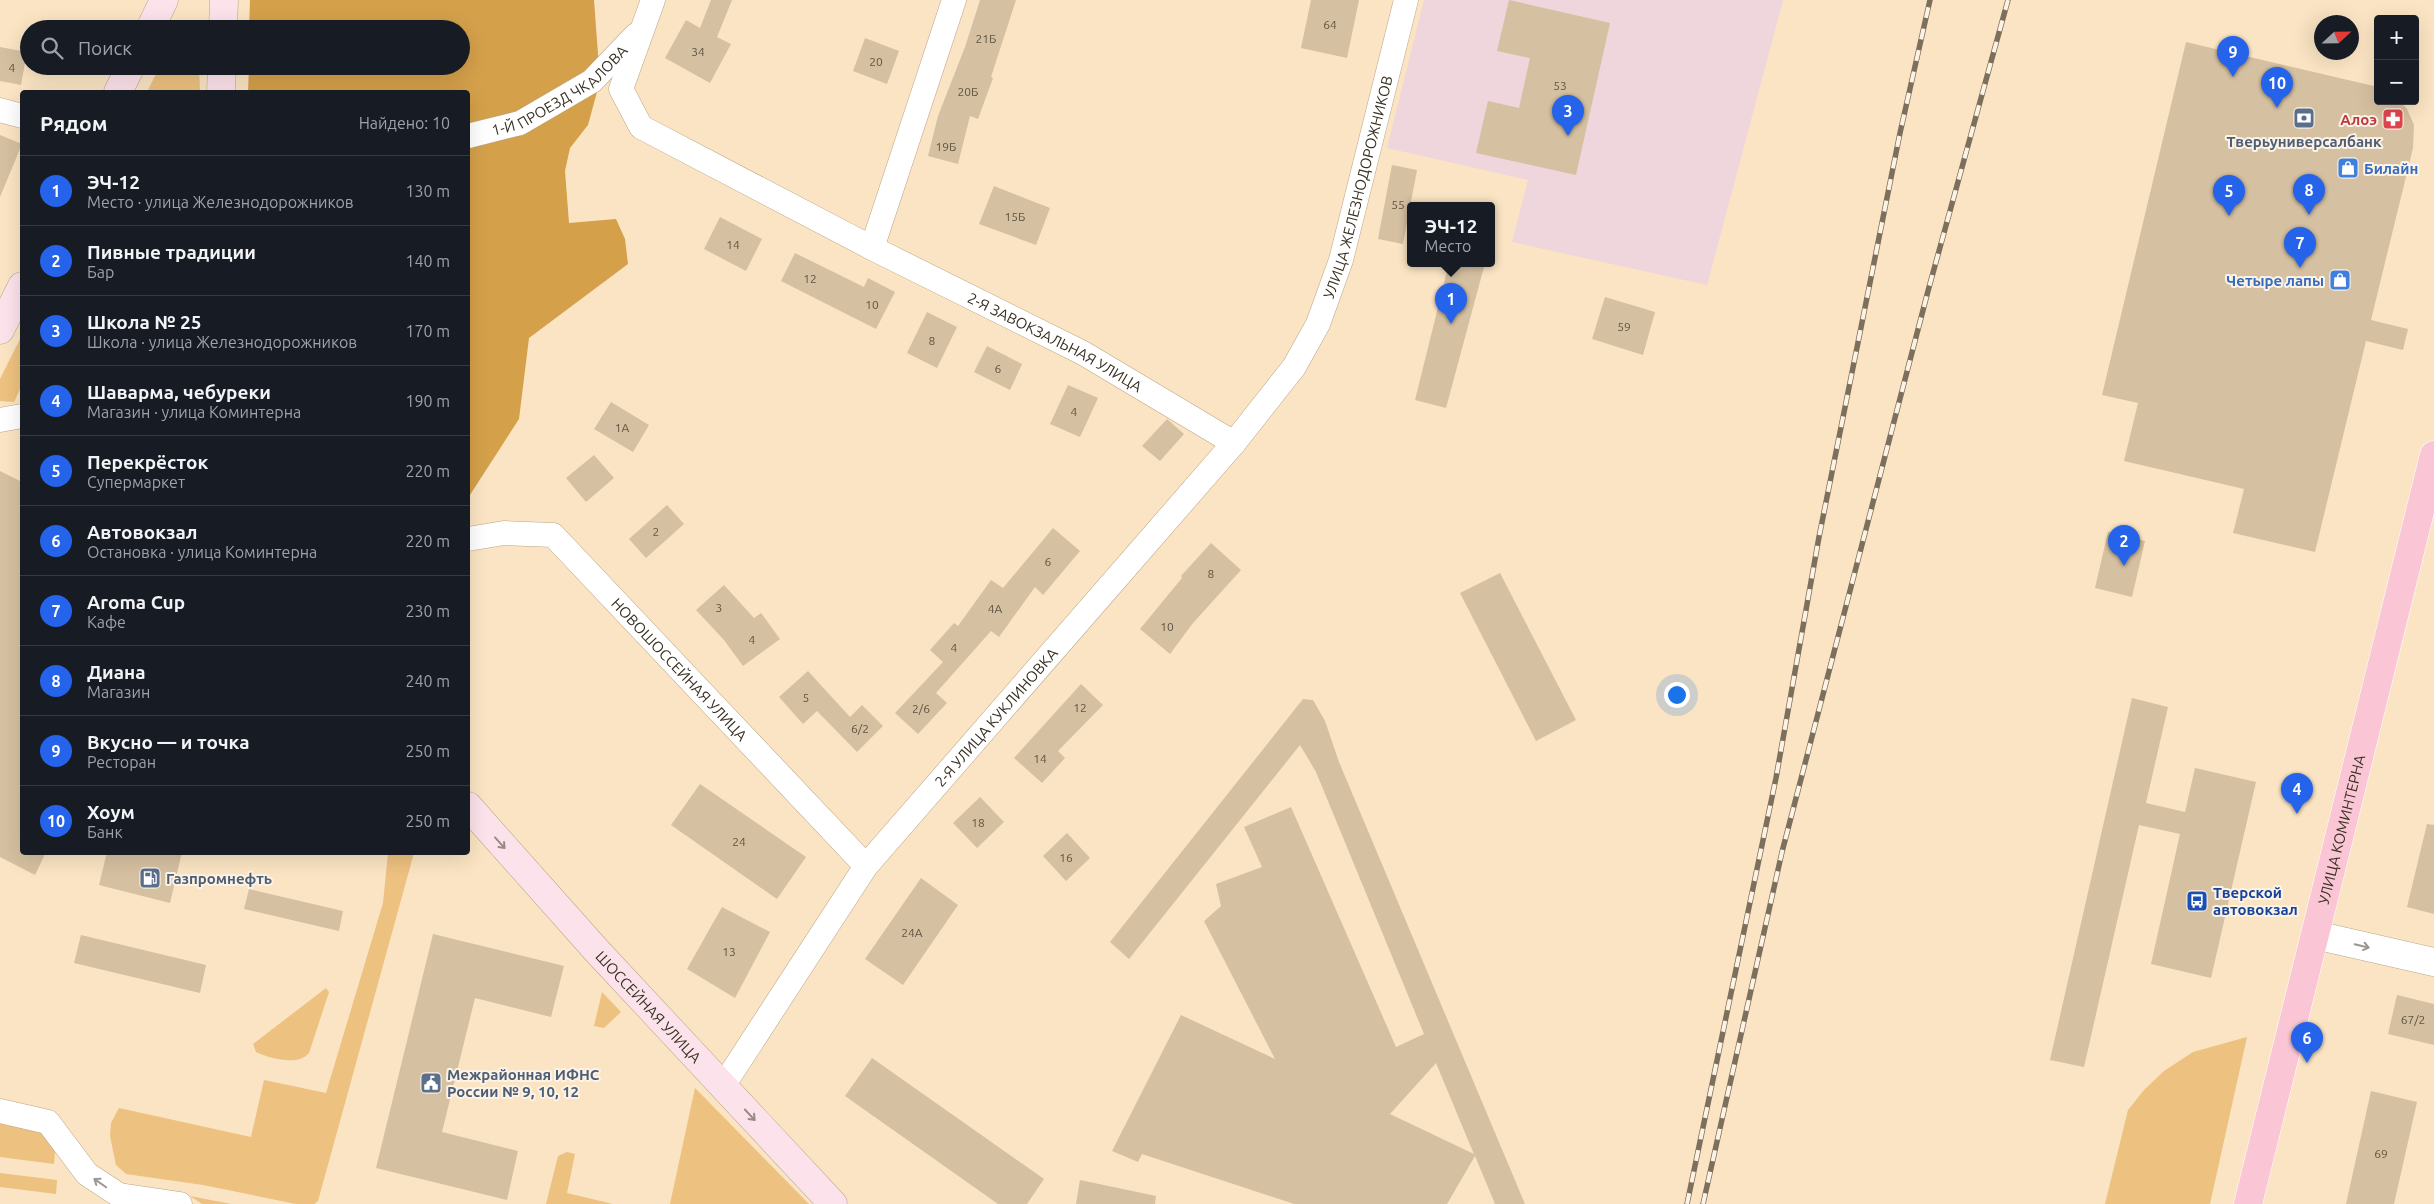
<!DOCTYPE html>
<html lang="ru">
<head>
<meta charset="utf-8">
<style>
  body { margin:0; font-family:Ubuntu,sans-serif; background:#242831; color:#f1f3f6 }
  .controls { position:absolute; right:15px; top:15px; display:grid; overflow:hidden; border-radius:5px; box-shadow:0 5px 20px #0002 }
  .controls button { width:45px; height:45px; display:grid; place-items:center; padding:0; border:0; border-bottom:1px solid #363941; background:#171b24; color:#f1f3f6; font:25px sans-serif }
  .compass { position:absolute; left:2314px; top:15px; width:45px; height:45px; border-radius:50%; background:#171b24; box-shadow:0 5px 20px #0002; rotate:68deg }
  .you { position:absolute; left:1676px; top:694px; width:18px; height:18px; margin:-12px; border:4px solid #fff; border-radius:50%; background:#1a73e8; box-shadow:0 0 0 8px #1a73e833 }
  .badge { display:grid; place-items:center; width:32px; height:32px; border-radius:50%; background:#2563eb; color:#fff; font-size:16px; font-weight:700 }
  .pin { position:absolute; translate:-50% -41px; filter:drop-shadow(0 1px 2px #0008) }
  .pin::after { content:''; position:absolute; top:26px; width:18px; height:15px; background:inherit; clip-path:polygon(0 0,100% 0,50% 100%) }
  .popup { position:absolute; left:1407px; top:202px; width:88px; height:65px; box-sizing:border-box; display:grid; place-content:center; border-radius:5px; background:#171b24; filter:drop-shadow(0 1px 4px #0005); font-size:16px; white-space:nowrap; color:#9ea1a6 }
  .popup b { font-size:19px; color:#f1f3f6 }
  .popup::after { content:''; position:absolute; left:50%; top:100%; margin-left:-10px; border:10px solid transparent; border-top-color:#171b24 }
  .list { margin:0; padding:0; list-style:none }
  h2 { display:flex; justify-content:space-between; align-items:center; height:65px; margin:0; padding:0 20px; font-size:21px }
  h2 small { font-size:16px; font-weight:400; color:#9ea1a6 }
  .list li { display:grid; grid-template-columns:32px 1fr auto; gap:15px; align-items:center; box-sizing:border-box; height:70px; padding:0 20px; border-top:1px solid #363941 }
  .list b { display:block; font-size:19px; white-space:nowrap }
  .list p { margin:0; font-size:16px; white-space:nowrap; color:#9ea1a6 }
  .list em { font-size:16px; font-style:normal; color:#9ea1a6 }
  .icon { flex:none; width:28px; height:28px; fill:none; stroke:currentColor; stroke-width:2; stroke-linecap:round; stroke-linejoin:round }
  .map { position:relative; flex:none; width:2434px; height:1204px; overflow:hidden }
  .search { position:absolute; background:#171b24; box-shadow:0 5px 20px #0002; left:20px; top:20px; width:450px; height:55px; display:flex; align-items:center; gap:12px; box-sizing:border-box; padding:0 18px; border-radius:28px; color:#9ea1a6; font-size:19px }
  .panel { position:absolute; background:#171b24; box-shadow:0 5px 20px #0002; left:20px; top:90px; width:450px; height:765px; border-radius:5px }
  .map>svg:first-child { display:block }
  .education { fill:#efd5dc }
  .green { fill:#edc17f }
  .forest { fill:#d4a04a }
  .building { fill:#d5c0a1; fill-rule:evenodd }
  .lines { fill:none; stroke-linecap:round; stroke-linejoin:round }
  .minor-casing { stroke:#bba687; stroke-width:25 }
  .tertiary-casing { stroke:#bba687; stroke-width:29 }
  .secondary-casing { stroke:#bba687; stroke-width:29 }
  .primary-casing { stroke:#fff; stroke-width:29 }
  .minor { stroke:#fff; stroke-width:24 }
  .tertiary { stroke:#fff; stroke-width:28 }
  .secondary { stroke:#fce2ea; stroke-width:28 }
  .primary { stroke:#fac5d4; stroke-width:28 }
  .rail-casing { stroke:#7c6f5b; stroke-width:5.5 }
  .rail { stroke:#fcf3e6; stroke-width:4; stroke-dasharray:11; stroke-linecap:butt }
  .oneway { stroke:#9a8986 }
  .oneway2 { stroke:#9c9891 }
  .labels { text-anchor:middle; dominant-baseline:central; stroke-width:4; stroke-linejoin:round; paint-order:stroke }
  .number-label { font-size:12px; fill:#5f5442 }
  .street-label { font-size:15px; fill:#383023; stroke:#fcf3e6 }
  .health-label { font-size:15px; font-weight:bold; fill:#be3a42; stroke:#fcf3e6; text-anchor:end }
  .service-label { font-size:15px; font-weight:bold; fill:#4e5e75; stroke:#fcf3e6; text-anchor:start }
  .shop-label { font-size:15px; font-weight:bold; fill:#366cbe; stroke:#fcf3e6; text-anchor:start }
  .transit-label { font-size:15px; font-weight:bold; fill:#164399; stroke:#fcf3e6; text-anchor:start }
</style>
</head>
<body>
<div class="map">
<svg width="2434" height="1204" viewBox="0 0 2434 1204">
  <rect width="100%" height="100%" fill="#fae4c3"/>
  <polygon class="education" points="1424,0 1783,0 1707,285 1512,242 1528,180 1387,148"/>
  <g class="green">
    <polygon points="160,66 199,66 200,92 147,92"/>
    <polygon points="22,335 22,385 14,402 0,401 0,379"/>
    <polygon points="388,853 414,853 318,1201 314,1204 296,1204 203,1185 126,1174 116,1165 110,1136 111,1123 119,1108 251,1137 264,1080 326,1093 383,903"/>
    <path d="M326,988L329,992L309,1053C298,1066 271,1059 256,1052L253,1044Z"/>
    <polygon points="602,992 621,1012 604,1028 594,1026"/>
    <polygon points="2247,1037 2210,1204 2105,1204 2128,1110 2144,1090 2164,1071 2193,1052"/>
    <polygon points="695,1088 809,1204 670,1204"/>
    <polygon points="0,1117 45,1128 56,1140 54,1164 0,1157"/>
    <polygon points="567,1152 575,1154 567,1193 613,1204 546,1204 558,1156"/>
    <polygon points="0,1173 57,1180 56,1194 0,1187"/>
    <polygon points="190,1196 231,1204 202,1204"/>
  </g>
  <polygon class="forest" points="250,0 594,0 600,81 588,125 570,148 565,171 569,223 616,219 625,239 628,264 529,338 519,419 468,498 468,92 248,92 249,66 461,66 461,29 249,29"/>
  <g class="building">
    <polygon points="711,0 732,0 717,37 731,44 710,83 665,58 686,20 700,28"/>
    <polygon points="980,0 1016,0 991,77 993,78 978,119 970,116 958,164 928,156 938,116 965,47"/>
    <polygon points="1311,0 1359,0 1347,58 1301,48"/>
    <polygon points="1509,0 1610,23 1576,175 1476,153 1488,101 1519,108 1530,58 1497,51"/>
    <polygon points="865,38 899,51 887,84 853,71"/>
    <polygon points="2186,42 2378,87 2378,101 2400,101 2407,109 2414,125 2413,148 2371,320 2408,329 2403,350 2366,341 2315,552 2233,533 2244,489 2124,461 2138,403 2102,395"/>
    <polygon points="0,47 27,52 21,85 0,81"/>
    <polygon points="0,135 22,144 0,197"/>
    <polygon points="1392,165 1417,170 1403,244 1378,239"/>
    <polygon points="994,186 1050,208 1036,245 979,224"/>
    <polygon points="720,217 762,239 746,271 704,249"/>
    <polygon points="795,253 864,287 868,278 895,292 876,329 781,281"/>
    <polygon points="1449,263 1485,263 1446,408 1415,400"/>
    <polygon points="1605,297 1655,312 1643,355 1592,339"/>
    <polygon points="927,312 957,327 937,368 907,353"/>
    <polygon points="987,346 1022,364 1010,390 974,372"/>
    <polygon points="1068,385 1098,398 1080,437 1050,424"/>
    <polygon points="611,402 649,425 633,452 594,429"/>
    <polygon points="1167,419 1184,434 1160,461 1142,446"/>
    <polygon points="594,455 614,478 586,502 566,478"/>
    <polygon points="0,471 22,482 22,852 46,852 35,875 0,857"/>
    <polygon points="667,505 684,524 646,558 629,539"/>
    <polygon points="1053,528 1080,551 1043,595 1035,587 999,637 991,631 936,693 947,703 918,734 895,713 943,662 930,650 954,623 958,626 991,580 1003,588"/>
    <polygon points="2108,532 2145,541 2132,597 2095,588"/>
    <polygon points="1211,543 1241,570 1193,623 1170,654 1140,629 1182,578 1181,576"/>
    <polygon points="1500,573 1576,720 1536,741 1460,593"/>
    <polygon points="724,585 754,618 761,613 780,639 743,666 724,640 696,610"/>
    <polygon points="808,671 850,717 862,705 883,726 857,752 817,711 803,724 779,697"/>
    <polygon points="1081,684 1103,705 1058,751 1065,758 1042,783 1014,758"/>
    <polygon points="2132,698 2168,707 2146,803 2185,812 2195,768 2256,782 2211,978 2151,964 2180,834 2139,825 2084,1067 2050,1060"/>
    <path d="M1303,699L1313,700L1325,721L1339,762L1525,1204H1495L1475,1156L1447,1204H1294L1142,1154L1138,1162L1112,1151L1181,1015L1275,1059L1204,921L1221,906L1216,884L1262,867L1244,827L1291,807L1396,1047L1424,1034L1316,772L1300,745L1129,959L1110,942ZM1436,1063L1468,1140L1474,1154L1390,1114Z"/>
    <polygon points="700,784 806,857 777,899 671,825"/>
    <polygon points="980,797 1004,822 977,848 953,823"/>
    <polygon points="2427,824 2434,825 2434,914 2407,907"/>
    <polygon points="1067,833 1090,858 1066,881 1043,856"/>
    <polygon points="107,852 182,852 170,903 99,885"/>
    <polygon points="921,878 958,905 903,985 865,959"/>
    <polygon points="249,889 343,911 339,931 244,909"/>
    <polygon points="722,907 770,932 735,998 687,969"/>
    <polygon points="433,934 564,966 551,1017 475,998 459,1063 442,1132 518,1151 507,1200 376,1168"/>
    <polygon points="81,935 206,965 200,993 74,963"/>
    <polygon points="2397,995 2434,1004 2434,1045 2388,1034"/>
    <polygon points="872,1058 1044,1179 1027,1204 998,1204 845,1096"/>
    <polygon points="2371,1091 2417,1102 2394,1204 2346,1204"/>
    <polygon points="1080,1180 1156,1196 1155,1204 1076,1204"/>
  </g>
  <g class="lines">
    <g class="minor-casing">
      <g id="minor">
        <path id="s1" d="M653,0L621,89L641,127L872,248L1083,353L1234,443"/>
        <polyline points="0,110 22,116"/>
        <path id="s2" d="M468,136L520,123L592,81L636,35"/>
        <polyline points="872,248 954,0"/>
        <polyline points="0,420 22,416"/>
        <path id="s3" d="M468,539L504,533L553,535L866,866"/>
        <path id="s4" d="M723,1086L866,866L1234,443L1294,367L1318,324L1341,260L1406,0"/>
        <polyline points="0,1111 48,1122 87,1174 119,1195 180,1204"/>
      </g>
    </g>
    <g class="tertiary-casing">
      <polyline id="tertiary" points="2315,935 2434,962"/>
    </g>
    <g class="secondary-casing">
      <g id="secondary">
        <polyline points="150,29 164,0"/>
        <polyline points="223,29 224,0"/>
        <polyline points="118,92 131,66"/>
        <polyline points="221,92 222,66"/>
        <polyline points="0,330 22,286"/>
        <path id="s5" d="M468,806L597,951L833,1204"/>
      </g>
    </g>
    <g class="primary-casing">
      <g id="primary">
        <path id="s6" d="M2248,1204L2434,455"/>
      </g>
    </g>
    <use href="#minor" class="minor"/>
    <use href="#tertiary" class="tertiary"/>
    <use href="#secondary" class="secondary"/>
    <use href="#primary" class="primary"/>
    <g class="rail-casing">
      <g id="rail">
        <polyline points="1687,1204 1776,778 1819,537 1900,133 1930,0"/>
        <polyline points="1703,1204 1782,852 1928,291 2008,0"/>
      </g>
    </g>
    <use href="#rail" class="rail"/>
  </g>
  <defs><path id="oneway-shaft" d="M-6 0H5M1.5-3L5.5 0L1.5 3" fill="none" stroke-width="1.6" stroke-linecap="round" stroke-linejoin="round" transform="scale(1.25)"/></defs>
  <g class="oneway">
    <use href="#oneway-shaft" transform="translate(500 843) rotate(48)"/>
    <use href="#oneway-shaft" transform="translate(750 1115) rotate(47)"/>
  </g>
  <g class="oneway2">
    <use href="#oneway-shaft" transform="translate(2362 946) rotate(13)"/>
    <use href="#oneway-shaft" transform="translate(100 1183) rotate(-145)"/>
  </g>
  <defs>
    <g id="bank-square" transform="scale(1.125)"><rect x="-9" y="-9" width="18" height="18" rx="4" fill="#5c6f8a" stroke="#fcf3e6"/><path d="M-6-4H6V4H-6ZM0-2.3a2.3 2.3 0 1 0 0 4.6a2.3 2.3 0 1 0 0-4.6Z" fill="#fff"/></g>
    <g id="pharmacy-square" transform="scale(1.125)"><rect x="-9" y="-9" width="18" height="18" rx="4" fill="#e0444e" stroke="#fcf3e6"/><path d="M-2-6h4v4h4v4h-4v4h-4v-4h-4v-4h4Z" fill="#fff"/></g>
    <g id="shop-square" transform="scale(1.125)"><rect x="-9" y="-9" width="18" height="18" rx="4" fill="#3f7fe0" stroke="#fcf3e6"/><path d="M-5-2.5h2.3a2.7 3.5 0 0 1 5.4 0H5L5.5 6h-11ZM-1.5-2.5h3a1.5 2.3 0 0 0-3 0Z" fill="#fff"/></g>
    <g id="fuel-square" transform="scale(1.125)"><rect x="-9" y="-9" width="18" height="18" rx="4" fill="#5c6f8a" stroke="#fcf3e6"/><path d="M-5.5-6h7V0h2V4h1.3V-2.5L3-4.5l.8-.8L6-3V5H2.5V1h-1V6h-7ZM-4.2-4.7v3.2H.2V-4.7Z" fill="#fff"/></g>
    <g id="bus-square" transform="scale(1.125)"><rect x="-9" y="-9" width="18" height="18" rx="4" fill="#1a4fb4" stroke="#fcf3e6"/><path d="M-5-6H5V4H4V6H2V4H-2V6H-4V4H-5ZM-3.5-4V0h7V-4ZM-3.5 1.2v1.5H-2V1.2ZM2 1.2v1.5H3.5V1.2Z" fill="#fff"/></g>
    <g id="civic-square" transform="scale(1.125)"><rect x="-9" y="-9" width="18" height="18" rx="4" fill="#5c6f8a" stroke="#fcf3e6"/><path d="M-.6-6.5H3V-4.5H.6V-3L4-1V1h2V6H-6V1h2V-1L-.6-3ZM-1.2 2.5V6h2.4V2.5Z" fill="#fff"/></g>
  </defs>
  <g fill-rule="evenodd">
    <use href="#bank-square" x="2304" y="118"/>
    <use href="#pharmacy-square" x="2393" y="119"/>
    <use href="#shop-square" x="2348" y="168"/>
    <use href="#shop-square" x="2340" y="280"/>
    <use href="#fuel-square" x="150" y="878"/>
    <use href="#bus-square" x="2197" y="901"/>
    <use href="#civic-square" x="431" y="1083"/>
  </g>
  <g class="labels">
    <g class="number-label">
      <text x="1330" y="24">64</text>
      <text x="986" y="38">21Б</text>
      <text x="698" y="51">34</text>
      <text x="876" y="61">20</text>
      <text x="12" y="67">4</text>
      <text x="1560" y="85">53</text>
      <text x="968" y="91">20Б</text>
      <text x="946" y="146">19Б</text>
      <text x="1398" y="204">55</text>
      <text x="1015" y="216">15Б</text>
      <text x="733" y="244">14</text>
      <text x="810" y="278">12</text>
      <text x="872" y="304">10</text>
      <text x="1624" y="326">59</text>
      <text x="932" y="340">8</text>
      <text x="998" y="368">6</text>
      <text x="1074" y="411">4</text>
      <text x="622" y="427">1А</text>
      <text x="656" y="531">2</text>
      <text x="1048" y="561">6</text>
      <text x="1211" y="573">8</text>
      <text x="719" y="607">3</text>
      <text x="995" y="608">4А</text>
      <text x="1167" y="626">10</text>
      <text x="752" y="639">4</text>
      <text x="954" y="647">4</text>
      <text x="806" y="697">5</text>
      <text x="1080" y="707">12</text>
      <text x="921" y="708">2/6</text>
      <text x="860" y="728">6/2</text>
      <text x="1040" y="758">14</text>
      <text x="978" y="822">18</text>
      <text x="739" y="841">24</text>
      <text x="1066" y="857">16</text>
      <text x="912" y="932">24А</text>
      <text x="729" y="951">13</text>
      <text x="2413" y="1019">67/2</text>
      <text x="2381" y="1153">69</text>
    </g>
    <g class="street-label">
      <text stroke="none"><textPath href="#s2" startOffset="104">1-Й ПРОЕЗД ЧКАЛОВА</textPath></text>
      <text stroke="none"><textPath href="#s4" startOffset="1112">УЛИЦА ЖЕЛЕЗНОДОРОЖНИКОВ</textPath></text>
      <text stroke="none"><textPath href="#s1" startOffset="604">2-Я ЗАВОКЗАЛЬНАЯ УЛИЦА</textPath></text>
      <text stroke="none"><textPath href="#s3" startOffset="270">НОВОШОССЕЙНАЯ УЛИЦА</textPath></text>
      <text stroke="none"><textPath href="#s4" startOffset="460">2-Я УЛИЦА КУКЛИНОВКА</textPath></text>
      <text stroke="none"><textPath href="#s6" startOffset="386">УЛИЦА КОМИНТЕРНА</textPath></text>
      <text stroke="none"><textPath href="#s5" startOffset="270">ШОССЕЙНАЯ УЛИЦА</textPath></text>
    </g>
    <g class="health-label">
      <text x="2377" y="119">Алоэ</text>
    </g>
    <g class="service-label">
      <text x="2304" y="141" text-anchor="middle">Тверьуниверсалбанк</text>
      <text x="166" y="878">Газпромнефть</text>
      <text x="447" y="1074">Межрайонная ИФНС<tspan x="447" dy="17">России № 9, 10, 12</tspan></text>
    </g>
    <g class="shop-label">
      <text x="2364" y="168">Билайн</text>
      <text x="2324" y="280" text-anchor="end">Четыре лапы</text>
    </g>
    <g class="transit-label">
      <text x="2213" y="892">Тверской<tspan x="2213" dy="17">автовокзал</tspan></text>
    </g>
  </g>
</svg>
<div class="controls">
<button>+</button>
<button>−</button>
</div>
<svg class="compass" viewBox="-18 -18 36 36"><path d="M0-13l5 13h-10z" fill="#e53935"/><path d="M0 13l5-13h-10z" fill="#9ea1a6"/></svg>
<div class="you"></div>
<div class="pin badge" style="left:1451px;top:324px">1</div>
<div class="popup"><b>ЭЧ-12</b>Место</div>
<div class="pin badge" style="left:2124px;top:566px">2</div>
<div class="pin badge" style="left:1568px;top:136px">3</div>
<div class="pin badge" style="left:2297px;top:814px">4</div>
<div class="pin badge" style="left:2229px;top:216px">5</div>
<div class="pin badge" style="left:2307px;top:1063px">6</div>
<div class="pin badge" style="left:2300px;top:268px">7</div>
<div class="pin badge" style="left:2309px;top:215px">8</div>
<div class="pin badge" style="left:2233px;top:77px">9</div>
<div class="pin badge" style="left:2277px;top:108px">10</div>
<div class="search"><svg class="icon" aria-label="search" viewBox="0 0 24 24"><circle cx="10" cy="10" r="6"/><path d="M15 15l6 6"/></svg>Поиск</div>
<section class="panel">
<h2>Рядом<small>Найдено: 10</small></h2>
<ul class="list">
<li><span class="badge">1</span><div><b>ЭЧ-12</b><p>Место · улица Железнодорожников</p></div><em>130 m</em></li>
<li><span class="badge">2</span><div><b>Пивные традиции</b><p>Бар</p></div><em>140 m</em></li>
<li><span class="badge">3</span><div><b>Школа № 25</b><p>Школа · улица Железнодорожников</p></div><em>170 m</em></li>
<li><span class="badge">4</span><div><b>Шаварма, чебуреки</b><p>Магазин · улица Коминтерна</p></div><em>190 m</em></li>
<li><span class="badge">5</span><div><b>Перекрёсток</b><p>Супермаркет</p></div><em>220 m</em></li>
<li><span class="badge">6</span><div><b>Автовокзал</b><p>Остановка · улица Коминтерна</p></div><em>220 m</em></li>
<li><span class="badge">7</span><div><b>Aroma Cup</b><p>Кафе</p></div><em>230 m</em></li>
<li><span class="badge">8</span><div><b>Диана</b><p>Магазин</p></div><em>240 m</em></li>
<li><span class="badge">9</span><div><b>Вкусно — и точка</b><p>Ресторан</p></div><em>250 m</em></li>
<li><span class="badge">10</span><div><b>Хоум</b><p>Банк</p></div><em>250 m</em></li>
</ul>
</section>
</div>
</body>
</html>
